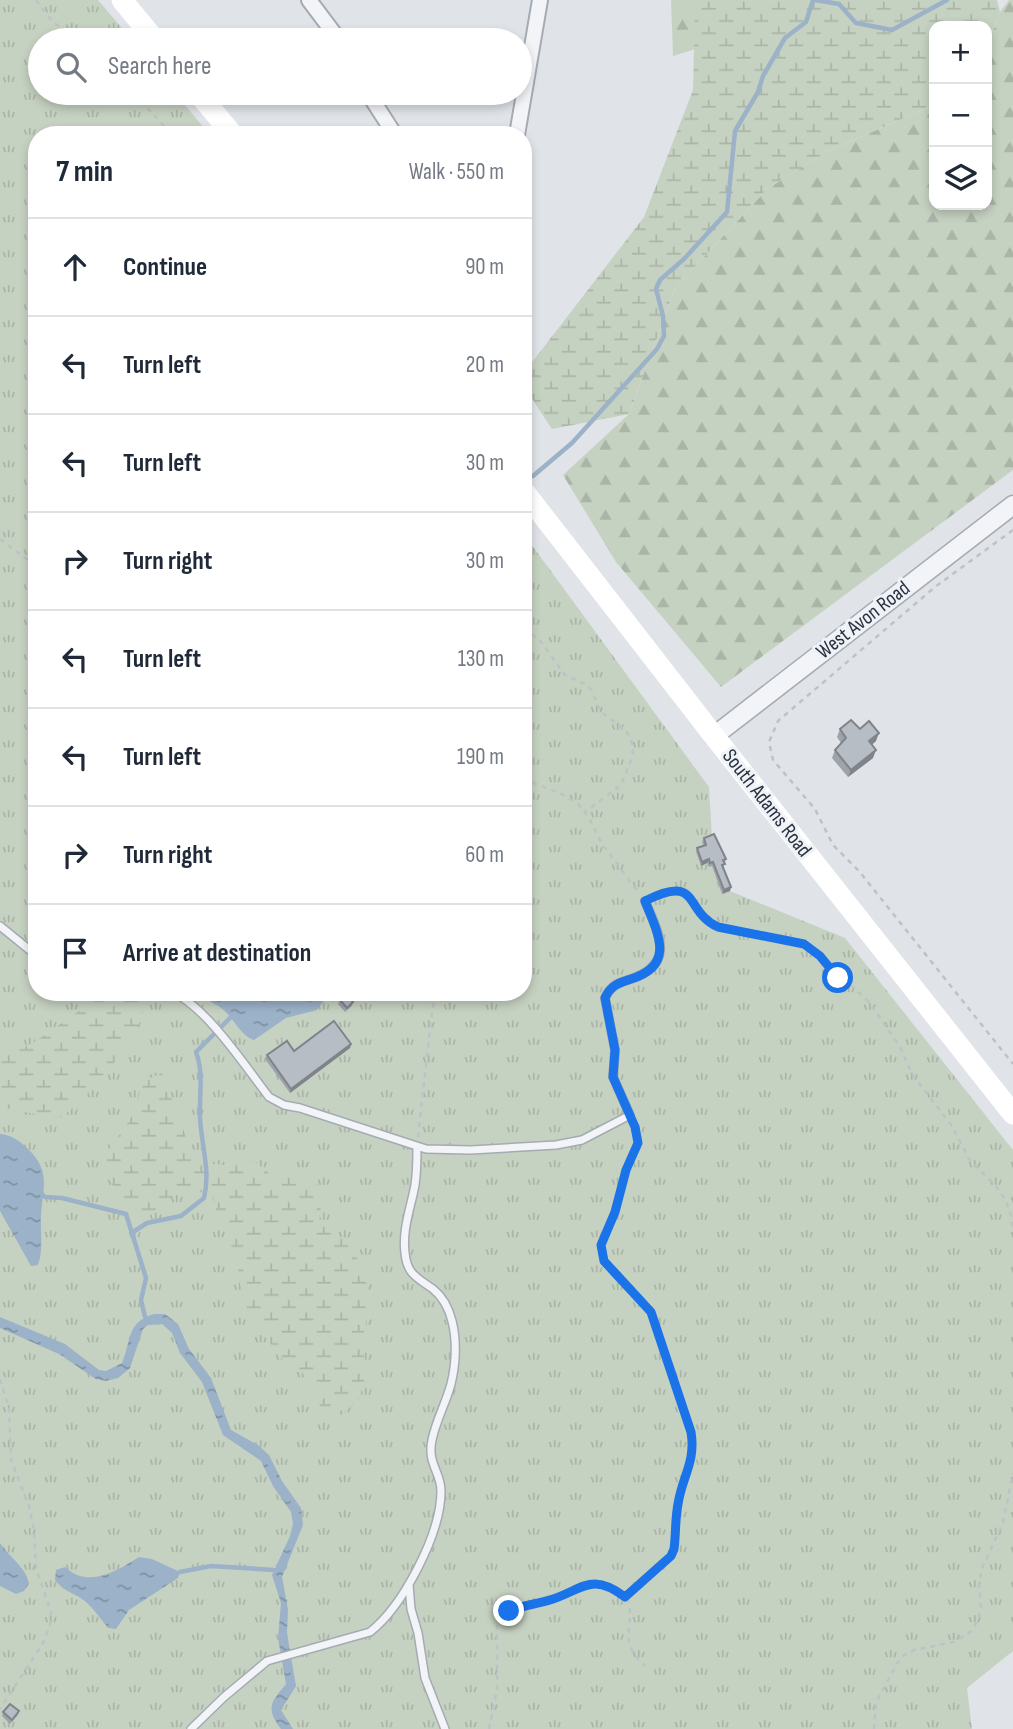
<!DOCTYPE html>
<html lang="en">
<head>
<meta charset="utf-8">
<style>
  body { margin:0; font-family:"Sofia Sans Condensed",sans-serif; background:#f6f6f7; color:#1f2937 }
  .controls { position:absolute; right:21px; top:21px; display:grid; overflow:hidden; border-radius:14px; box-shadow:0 4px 10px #0003 }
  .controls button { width:63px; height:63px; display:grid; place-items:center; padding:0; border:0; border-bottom:2px solid #e0e1e3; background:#fff; color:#1f2937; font:35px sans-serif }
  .stop { position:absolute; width:21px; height:21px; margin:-16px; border:5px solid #1a73e8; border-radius:50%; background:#fff }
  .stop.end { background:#1a73e8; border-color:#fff; box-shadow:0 2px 7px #0008 }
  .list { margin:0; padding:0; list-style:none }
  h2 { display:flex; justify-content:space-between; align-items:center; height:91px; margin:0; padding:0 28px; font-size:30px }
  h2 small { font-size:23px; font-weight:400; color:#747a83 }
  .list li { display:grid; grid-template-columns:46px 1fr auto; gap:21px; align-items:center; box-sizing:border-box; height:98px; padding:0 28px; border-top:2px solid #e0e1e3 }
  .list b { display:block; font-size:26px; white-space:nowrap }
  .list em { font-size:23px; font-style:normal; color:#747a83 }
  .icon { flex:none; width:38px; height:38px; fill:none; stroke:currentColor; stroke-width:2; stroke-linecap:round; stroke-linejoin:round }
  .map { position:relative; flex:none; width:1013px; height:1729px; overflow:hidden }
  .search { position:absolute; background:#fff; box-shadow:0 4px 10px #0003; left:28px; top:28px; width:504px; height:77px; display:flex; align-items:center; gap:18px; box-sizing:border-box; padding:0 24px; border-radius:38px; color:#747a83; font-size:26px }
  .panel { position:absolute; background:#fff; box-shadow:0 4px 10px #0003; left:28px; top:126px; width:504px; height:875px; border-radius:28px }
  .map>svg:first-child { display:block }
  .grass { fill:url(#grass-tufts) }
  .forest { fill:url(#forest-firs) }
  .wetland { fill:url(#wetland-marsh) }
  .water { fill:url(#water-ripples) }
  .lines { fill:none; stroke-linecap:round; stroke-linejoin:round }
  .stream { stroke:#9bb2c8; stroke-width:4.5 }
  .service-casing { stroke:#a5abb3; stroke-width:10 }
  .minor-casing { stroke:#a5abb3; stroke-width:18 }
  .tertiary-casing { stroke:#a5abb3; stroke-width:21 }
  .path { stroke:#bec2c7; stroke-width:2.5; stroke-dasharray:5 5; stroke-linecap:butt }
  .service { stroke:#f2f4f7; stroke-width:7 }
  .minor { stroke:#f2f4f7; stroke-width:14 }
  .tertiary { stroke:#f2f4f7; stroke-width:18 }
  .secondary { stroke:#fff; stroke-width:21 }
  .wall { fill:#9da3a9 }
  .shaded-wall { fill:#80848a }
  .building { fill:#b7bdc5; stroke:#80848a; stroke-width:2 }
  .route { stroke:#1a73e8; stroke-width:9 }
  .labels { text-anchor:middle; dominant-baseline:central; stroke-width:6; stroke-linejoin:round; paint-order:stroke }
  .street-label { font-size:21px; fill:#293240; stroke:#eff2f6 }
</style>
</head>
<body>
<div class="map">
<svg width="1013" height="1729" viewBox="0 0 1013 1729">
  <defs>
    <pattern id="grass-tufts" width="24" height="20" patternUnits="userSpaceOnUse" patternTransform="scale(1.75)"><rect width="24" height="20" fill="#c6d2c1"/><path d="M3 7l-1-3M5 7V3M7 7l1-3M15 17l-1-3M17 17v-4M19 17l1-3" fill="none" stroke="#aab5a7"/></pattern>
    <pattern id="forest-firs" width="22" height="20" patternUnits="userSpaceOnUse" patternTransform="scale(1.75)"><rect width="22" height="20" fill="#c6d2c1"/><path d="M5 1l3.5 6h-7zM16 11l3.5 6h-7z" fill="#aab5a7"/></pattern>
    <pattern id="wetland-marsh" width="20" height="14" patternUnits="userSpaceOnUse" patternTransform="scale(1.75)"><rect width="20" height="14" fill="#c6d2c1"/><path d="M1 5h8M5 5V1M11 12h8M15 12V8" fill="none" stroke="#aab5a7"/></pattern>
    <pattern id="water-ripples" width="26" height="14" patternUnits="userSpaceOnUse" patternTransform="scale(1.75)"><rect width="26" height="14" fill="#9bb2c8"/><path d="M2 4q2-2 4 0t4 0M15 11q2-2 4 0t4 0" fill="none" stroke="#7e91a4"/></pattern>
  </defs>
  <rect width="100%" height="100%" fill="#e0e4e9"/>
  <polygon class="grass" points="0,0 98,0 132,40 40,40 40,93 175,93 210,135 37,135 37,992 523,992 523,533 709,787 712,838 705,849 696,852 701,865 707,863 712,866 722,894 730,891 845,938 1013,1150 1013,1651 967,1688 972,1729 0,1729"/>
  <g class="forest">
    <polygon points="671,0 854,0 673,56"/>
    <polygon points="1009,0 1013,0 1013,470 721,687 616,562 563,475 629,414 675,288 767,189 828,151 934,105 934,205 987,205 987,47 1000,12"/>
  </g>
  <g class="wetland">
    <polygon points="695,0 997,0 1000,12 987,47 987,26 934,26 934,105 828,151 767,189 675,288 629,414 552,429 523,385 523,374 644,217 693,90"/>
    <path d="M113,992L140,994C141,999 143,1005 143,1010C139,1040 85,1101 60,1118L13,1110L0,1106V1057C42,1045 73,1009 113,992Z"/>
    <path d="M161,1073L168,1081L172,1099L195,1162L224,1165L241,1160L255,1162L270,1174L312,1177C334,1206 317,1197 320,1223L332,1234L347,1240L359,1262L368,1288L369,1307L364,1332V1383L358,1400L341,1415L327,1414L317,1402L314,1390L302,1372L287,1366L256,1324L247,1308L240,1284L237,1259L216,1210L213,1195C164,1182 182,1200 147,1216C129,1207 100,1181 106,1157C108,1147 127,1127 132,1115C142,1094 136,1083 161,1073Z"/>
  </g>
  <g class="water">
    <path d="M204,992H330L317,1010L286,1018L254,1040C240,1036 233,1016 221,1008C213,1002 207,1002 204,992Z"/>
    <path d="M0,1134C12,1135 20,1141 28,1149C51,1171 43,1188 41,1216C40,1233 44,1248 38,1265L31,1266L0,1211Z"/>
    <path d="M154,1314H165L178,1324L189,1349L211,1378L231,1430L258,1445L269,1455L282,1481L301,1508L303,1525L282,1577L288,1609L287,1633L296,1686L281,1710L293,1729H281C265,1708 271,1702 286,1684L278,1638L281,1603L272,1575L290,1536L293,1524L291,1512L273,1486L261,1461L223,1435L202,1382L180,1353L172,1333L162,1324L148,1325L143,1329L130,1368L118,1378L106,1381L96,1379L59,1354L0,1328V1317L65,1344L99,1370L106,1371L122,1363C132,1339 126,1323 154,1314Z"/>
    <path d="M0,1543C9,1557 27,1568 29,1584L24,1591L16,1594L0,1586Z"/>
    <path d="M139,1557L152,1559L180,1572L178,1578L129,1610L116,1629L108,1628C99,1617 91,1604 79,1597C68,1591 63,1590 55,1580L56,1570L65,1567C88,1589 117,1571 139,1557Z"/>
  </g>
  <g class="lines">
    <g class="stream">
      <polyline points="815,0 839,4 856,23 892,30 947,0"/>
      <polyline points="533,476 572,443 657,349 664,336 663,316 656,289 660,280 684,259 727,212 735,131 758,92 763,76 785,38 806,22 813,0"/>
      <polyline points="42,1194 45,1197 62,1198 126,1214 146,1278 141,1300 145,1317"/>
      <path d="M133,1232L147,1223L181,1216L204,1198C211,1171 201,1144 200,1117C199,1095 204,1074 196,1052L234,1014"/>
      <polyline points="180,1572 211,1566 274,1570"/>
    </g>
    <g class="service-casing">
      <g id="service">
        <polyline points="0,926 37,956"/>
        <path d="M173,992C208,1009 245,1066 269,1097L284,1105L300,1108L426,1149L471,1150L556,1145L582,1140L630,1115L613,1077L615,1050L605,998C611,985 619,982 631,979C676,964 659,934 645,901"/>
        <polyline points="409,1585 411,1609 418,1633 425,1678 445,1729"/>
        <path d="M191,1729L224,1697L267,1661L370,1632C403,1606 441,1534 441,1491C441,1472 427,1464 432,1440C436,1420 446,1403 451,1384C456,1364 457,1340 452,1321C449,1309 443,1297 433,1289C418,1278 407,1275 405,1253C402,1229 411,1207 415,1185C417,1172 417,1160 417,1147"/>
      </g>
    </g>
    <g class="minor-casing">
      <g id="minor">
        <polyline points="309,0 339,40"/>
        <polyline points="368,93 395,135"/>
        <polyline points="517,135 540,0"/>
      </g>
    </g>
    <g class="tertiary-casing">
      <polyline id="tertiary" points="714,736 1013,505"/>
    </g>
    <g class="path">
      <polyline points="36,0 51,20 76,40"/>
      <polyline points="134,93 172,135"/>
      <polyline points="1013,530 935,587 778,721 769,742 773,760 815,809 833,845 859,871 1013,1064"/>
      <polyline points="0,539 37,567"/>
      <polyline points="523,629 539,639 565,675 587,685 592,691 600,711 626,731 631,738 633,755 621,785 585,812"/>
      <polyline points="523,779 560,793 578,804 589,818 602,844 639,893"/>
      <path d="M654,897C695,876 691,915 718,927L804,944L820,956L838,978L853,987L870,1003L900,1047L912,1074L952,1126L969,1159L995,1185L1005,1199L1011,1215L1013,1230"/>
      <polyline points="418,1137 432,1012 434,1001 441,992"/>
      <polyline points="0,1379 9,1408 11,1460 29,1506 34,1530 36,1568 51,1612 50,1625 43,1643 0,1709"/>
      <polyline points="625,1597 666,1561 674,1550 678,1502 690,1465 692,1443 688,1422 651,1312 604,1261 601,1245 615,1212 621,1186 637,1143 634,1125"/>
      <path d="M489,1729L497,1689V1625L503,1614L509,1611L551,1600L585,1584L615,1590L628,1600C636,1628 616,1640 645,1666"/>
      <polyline points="874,1729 876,1702 901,1657 914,1650 954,1642 970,1632 978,1621 981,1608 979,1585 982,1568 1003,1523 1013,1473"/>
    </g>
    <use href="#service" class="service"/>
    <use href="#minor" class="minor"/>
    <use href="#tertiary" class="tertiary"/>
    <g class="secondary">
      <polyline points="122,0 155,40"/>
      <polyline points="198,93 233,135"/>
      <polyline points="523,490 714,736 1013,1114"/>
    </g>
  </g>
  <g class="wall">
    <polygon points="840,729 860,729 876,741 872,745 873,758 848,777 832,758 835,750 841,743 837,737"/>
    <polygon points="704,838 726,859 723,868 731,887 730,891 722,894 712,866 709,867 707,863 701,866 696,852 697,848 704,846 702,842"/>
    <polygon points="340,1000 353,1002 352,1006 345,1012 338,1004"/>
    <polygon points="351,1044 350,1048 290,1093 265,1059 267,1055 294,1051"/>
    <polygon points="19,1711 18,1715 10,1724 2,1716 3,1712"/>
  </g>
  <g class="shaded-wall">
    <polygon points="879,733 876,741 866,749 869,741"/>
    <polygon points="876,750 873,758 848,777 851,770"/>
    <polygon points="709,859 707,863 701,866 702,862"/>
    <polygon points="731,887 730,891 722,894 724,890"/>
    <polygon points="351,1044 350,1048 290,1093 291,1089"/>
  </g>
  <g class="building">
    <polygon points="851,720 860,729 869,721 879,733 869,741 876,750 851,770 835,750 846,738 840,729"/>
    <polygon points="714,834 726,859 723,860 725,864 722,865 731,887 724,890 713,862 710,863 709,859 702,862 697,848 706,845 704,838"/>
    <polygon points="346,994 353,1002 347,1008 340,1000"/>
    <polygon points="334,1021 351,1044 291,1089 267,1055 287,1041 294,1051"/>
    <polygon points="10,1704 19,1711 12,1720 3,1712"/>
  </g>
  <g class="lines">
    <path class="route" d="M509,1611C523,1605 538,1604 553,1599C583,1589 592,1572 625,1597L671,1556L674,1549C676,1534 675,1519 678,1504C682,1477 696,1462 691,1432L651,1312L604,1261L601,1245L615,1212L626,1170L638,1143L635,1127L613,1077L615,1050L605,998C611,985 619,983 631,979C676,965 658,934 645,901C701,873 683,911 718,927L804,944L820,956L838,978"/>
  </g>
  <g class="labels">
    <g class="street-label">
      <text transform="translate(863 620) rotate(-38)">West Avon Road</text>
      <text transform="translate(767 803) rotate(52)">South Adams Road</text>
    </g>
  </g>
</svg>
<div class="controls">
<button>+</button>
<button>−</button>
<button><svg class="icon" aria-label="layers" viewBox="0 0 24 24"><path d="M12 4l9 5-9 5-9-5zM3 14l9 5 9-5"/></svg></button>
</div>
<div class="stop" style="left:838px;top:978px"></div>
<div class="stop end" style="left:509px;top:1611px"></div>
<div class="search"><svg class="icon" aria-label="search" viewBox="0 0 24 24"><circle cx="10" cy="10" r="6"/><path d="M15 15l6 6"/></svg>Search here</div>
<section class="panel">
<h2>7 min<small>Walk · 550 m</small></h2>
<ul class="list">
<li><svg class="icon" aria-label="ahead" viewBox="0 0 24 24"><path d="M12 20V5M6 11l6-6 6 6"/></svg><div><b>Continue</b></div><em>90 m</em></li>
<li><svg class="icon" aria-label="left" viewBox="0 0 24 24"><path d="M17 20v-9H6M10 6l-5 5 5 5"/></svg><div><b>Turn left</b></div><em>20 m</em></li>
<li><svg class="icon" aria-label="left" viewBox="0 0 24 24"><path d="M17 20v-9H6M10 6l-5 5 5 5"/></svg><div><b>Turn left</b></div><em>30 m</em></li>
<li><svg class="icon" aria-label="right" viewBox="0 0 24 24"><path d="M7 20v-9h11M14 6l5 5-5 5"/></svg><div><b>Turn right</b></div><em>30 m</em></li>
<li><svg class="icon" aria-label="left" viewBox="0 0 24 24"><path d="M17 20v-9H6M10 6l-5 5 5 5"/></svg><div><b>Turn left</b></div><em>130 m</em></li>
<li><svg class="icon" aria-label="left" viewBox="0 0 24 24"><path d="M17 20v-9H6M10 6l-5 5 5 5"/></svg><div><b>Turn left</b></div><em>190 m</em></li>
<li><svg class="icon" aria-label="right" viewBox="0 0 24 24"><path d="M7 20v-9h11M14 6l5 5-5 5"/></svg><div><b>Turn right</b></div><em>60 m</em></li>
<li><svg class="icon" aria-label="arrive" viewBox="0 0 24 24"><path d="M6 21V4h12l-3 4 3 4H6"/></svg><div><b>Arrive at destination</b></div></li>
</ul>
</section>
</div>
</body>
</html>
